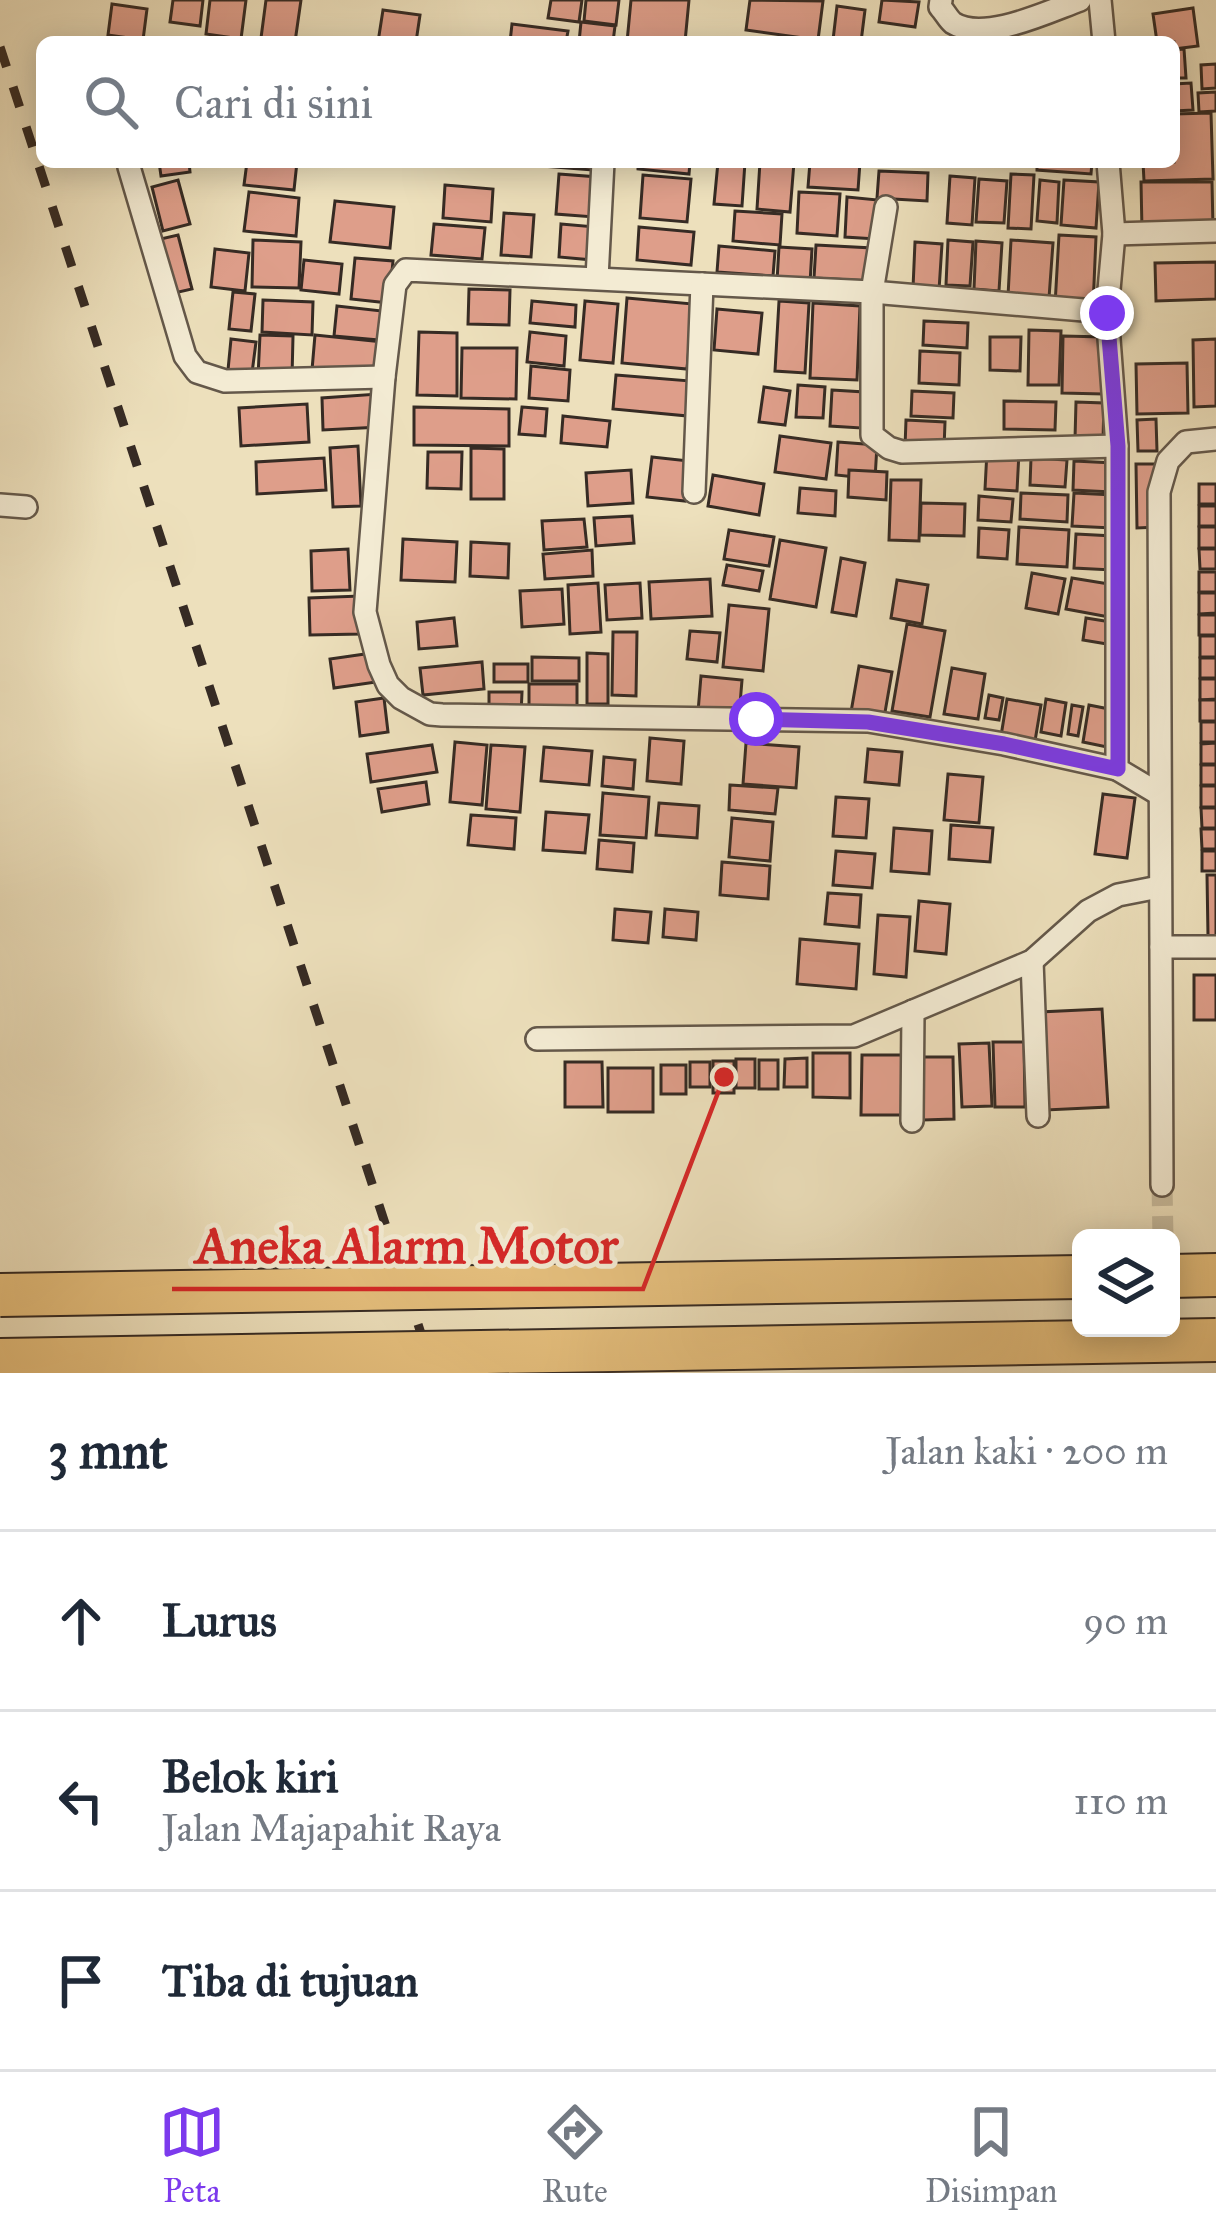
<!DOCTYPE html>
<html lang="id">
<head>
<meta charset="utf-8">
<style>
  body { margin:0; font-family:"IM FELL Great Primer",serif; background:#f2f2f3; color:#1f2937 }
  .controls { position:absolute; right:36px; bottom:36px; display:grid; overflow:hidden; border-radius:18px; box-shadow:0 6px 30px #0003 }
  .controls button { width:108px; height:108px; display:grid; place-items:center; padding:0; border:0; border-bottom:3px solid #e0e1e3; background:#fff; color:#1f2937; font:60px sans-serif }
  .stop { position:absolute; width:36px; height:36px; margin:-27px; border:9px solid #7c3aed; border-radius:50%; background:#fff }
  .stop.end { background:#7c3aed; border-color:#fff; box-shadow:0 3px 12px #0008 }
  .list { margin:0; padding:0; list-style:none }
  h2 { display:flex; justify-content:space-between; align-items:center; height:156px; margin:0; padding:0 48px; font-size:51px }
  h2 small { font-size:39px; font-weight:400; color:#747a83 }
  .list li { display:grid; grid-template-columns:78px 1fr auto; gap:36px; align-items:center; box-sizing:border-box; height:180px; padding:0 48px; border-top:3px solid #e0e1e3 }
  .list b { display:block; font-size:45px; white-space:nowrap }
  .list p { margin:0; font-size:39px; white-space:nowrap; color:#747a83 }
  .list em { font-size:39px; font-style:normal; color:#747a83 }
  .icon { flex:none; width:66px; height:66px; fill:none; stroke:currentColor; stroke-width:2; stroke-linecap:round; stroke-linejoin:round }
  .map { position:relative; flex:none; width:1216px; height:1373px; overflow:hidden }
  .search { position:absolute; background:#fff; box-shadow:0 6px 30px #0003; left:36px; right:36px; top:36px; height:132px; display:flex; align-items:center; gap:30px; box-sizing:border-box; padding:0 42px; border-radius:18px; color:#747a83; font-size:45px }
  .sheet { height:696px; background:#fff }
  nav { display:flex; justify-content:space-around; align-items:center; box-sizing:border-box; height:168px; border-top:3px solid #e0e1e3; background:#fff; font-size:33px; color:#747a83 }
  nav a { display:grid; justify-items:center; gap:6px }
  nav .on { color:#7c3aed }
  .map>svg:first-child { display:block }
  .building { fill:#de9e8a; stroke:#362b24; stroke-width:3 }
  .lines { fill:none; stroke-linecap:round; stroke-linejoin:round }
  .street-tunnel { stroke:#c8bc9e; stroke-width:21; stroke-dasharray:21 10; stroke-linecap:butt }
  .street-casing { stroke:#64584a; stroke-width:26 }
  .highway-casing { stroke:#362b24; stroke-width:46 }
  .street { stroke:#f3ebd3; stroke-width:21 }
  .highway { stroke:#e6c07e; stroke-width:42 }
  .rail { stroke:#362b24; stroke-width:9; stroke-dasharray:21 21; stroke-linecap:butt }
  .highway-bridge-casing { stroke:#362b24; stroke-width:46; stroke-linecap:butt }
  .highway-bridge { stroke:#e6c07e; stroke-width:42 }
  .route { stroke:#7c3aed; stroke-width:15 }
  .leader { fill:none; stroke:#d62828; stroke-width:4.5 }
  .callout-dot { fill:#d62828; stroke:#f3ebd3; stroke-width:4.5 }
  .callout-label { font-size:51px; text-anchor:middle; font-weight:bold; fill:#d62828; stroke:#f3ebd3; stroke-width:10; stroke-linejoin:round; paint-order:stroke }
</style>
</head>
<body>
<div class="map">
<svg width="1216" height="1373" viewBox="0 0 1216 1373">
  <rect width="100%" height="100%" fill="#ede0bc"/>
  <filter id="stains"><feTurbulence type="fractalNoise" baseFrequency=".00167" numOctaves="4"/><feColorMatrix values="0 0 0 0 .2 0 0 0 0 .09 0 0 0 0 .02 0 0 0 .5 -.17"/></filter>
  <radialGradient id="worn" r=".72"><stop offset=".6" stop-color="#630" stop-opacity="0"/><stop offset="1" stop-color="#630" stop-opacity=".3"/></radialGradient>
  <g class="building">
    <polygon points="173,0 203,0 200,26 170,22"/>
    <polygon points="210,0 246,0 241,39 206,34"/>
    <polygon points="266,0 301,0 295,42 261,38"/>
    <polygon points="551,0 582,0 579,22 548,18"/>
    <polygon points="586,0 619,0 616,25 584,21"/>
    <polygon points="631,0 689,0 685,42 627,42"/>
    <polygon points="750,0 823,1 818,40 746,30"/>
    <polygon points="882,0 919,2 915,27 879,22"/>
    <polygon points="112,4 147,9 143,40 108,35"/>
    <polygon points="837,6 865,10 861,42 833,40"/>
    <polygon points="1193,8 1198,46 1174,49 1174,42 1157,42 1153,14"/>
    <polygon points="383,10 420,15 416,42 378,42"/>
    <polygon points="581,22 615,26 613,42 579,42"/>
    <polygon points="512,24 568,31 566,42 510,42"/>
    <polygon points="1184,49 1186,78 1174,78 1174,50"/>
    <polygon points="1216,64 1216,88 1202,89 1201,65"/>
    <polygon points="1191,83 1193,110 1174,111 1174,84"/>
    <polygon points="1216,92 1216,111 1199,112 1198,93"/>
    <polygon points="1211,113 1213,179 1144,181 1143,162 1174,162 1174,114"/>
    <polygon points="159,162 189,162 190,172 161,176"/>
    <polygon points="247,162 297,162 294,190 244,185"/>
    <polygon points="541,162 593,162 592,170 540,166"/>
    <polygon points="638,162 690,162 689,174 638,169"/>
    <polygon points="718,162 745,162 742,206 714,204"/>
    <polygon points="760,162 794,162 790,212 757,209"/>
    <polygon points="810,162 860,162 858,190 808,187"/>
    <polygon points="1037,162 1092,162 1091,174 1037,170"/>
    <polygon points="879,171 928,173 927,201 877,198"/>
    <polygon points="559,174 598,177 594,217 556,214"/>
    <polygon points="1011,174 1034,175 1031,229 1008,228"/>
    <polygon points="643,175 691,179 687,222 640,218"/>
    <polygon points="950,176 975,178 972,225 947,223"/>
    <polygon points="979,179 1007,181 1004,223 976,222"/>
    <polygon points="178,180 190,224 163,231 152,187"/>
    <polygon points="1040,180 1059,182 1057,223 1037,221"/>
    <polygon points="1064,180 1099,182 1096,228 1061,225"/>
    <polygon points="1141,182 1212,182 1213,228 1142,230"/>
    <polygon points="445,185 493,189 491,222 443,218"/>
    <polygon points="249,192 299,198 296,236 244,231"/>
    <polygon points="799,192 840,194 837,236 797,233"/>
    <polygon points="847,197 878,200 876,239 845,237"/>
    <polygon points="335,201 394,207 390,248 330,242"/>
    <polygon points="735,211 782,214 780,245 733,241"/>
    <polygon points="504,213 534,215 531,257 501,255"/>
    <polygon points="434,224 485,228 482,259 431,255"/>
    <polygon points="561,224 596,227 593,260 559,257"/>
    <polygon points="639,227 694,232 691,265 637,260"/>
    <polygon points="178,235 192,289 170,294 156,240"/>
    <polygon points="1059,235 1096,237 1093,307 1055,305"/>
    <polygon points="253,240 301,242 299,288 252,287"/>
    <polygon points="948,240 973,242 970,286 946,285"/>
    <polygon points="1011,240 1053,243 1049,298 1008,296"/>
    <polygon points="976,241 1002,243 999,291 974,289"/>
    <polygon points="915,242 942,244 939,290 913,288"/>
    <polygon points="816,245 872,248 871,281 814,278"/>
    <polygon points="719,246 775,251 773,276 717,272"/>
    <polygon points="779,247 812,249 810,283 777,281"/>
    <polygon points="215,249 249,253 245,291 211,287"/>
    <polygon points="355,258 393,261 389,303 351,299"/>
    <polygon points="304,260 342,264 339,294 301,290"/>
    <polygon points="1216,262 1216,299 1156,301 1155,263"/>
    <polygon points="469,289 510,290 509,325 468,324"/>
    <polygon points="233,292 255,294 251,331 229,329"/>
    <polygon points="627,298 693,304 687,369 622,363"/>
    <polygon points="263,300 313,302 312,335 262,332"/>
    <polygon points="532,301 576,305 575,327 530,323"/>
    <polygon points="585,301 618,304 613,363 580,360"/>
    <polygon points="779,301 809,303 805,373 775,371"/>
    <polygon points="813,303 860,306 857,380 810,378"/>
    <polygon points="337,306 382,311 379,340 334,336"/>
    <polygon points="717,309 762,313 758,354 714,350"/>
    <polygon points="924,321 968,323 967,348 923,345"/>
    <polygon points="1029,330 1061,331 1059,385 1028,385"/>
    <polygon points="419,332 457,333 457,396 417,395"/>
    <polygon points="530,332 566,336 564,366 527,362"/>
    <polygon points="260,335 293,336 292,378 258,377"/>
    <polygon points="315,335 383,342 380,377 312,370"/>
    <polygon points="1063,336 1104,337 1103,394 1062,393"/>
    <polygon points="990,337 1021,337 1020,371 990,370"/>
    <polygon points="231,339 256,342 252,373 228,370"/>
    <polygon points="1216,339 1216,406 1194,407 1193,340"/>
    <polygon points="462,348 517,348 516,399 461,398"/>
    <polygon points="920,351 960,353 959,385 919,383"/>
    <polygon points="1187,363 1188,413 1137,414 1136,364"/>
    <polygon points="531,366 570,370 568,401 529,398"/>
    <polygon points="616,375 691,381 688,416 613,409"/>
    <polygon points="798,385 825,387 823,418 796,417"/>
    <polygon points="764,387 790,391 785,425 759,422"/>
    <polygon points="832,390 864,392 861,428 830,426"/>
    <polygon points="912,391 954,393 953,418 911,416"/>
    <polygon points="378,394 380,427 323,430 322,398"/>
    <polygon points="1004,401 1056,402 1055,430 1004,429"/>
    <polygon points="1076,402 1104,403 1103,440 1075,439"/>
    <polygon points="307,404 309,442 241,446 239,408"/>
    <polygon points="414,407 509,409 509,446 414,445"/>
    <polygon points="522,407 547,409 545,436 519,434"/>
    <polygon points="563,416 610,421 607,447 561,443"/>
    <polygon points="1156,419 1157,451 1138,451 1137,420"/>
    <polygon points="906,420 945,422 944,449 905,447"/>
    <polygon points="780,436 831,443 826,479 775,472"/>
    <polygon points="838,442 877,445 875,479 836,475"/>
    <polygon points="358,446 361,506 333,507 330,448"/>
    <polygon points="471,448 504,449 504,499 471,499"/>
    <polygon points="987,451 1019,452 1017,491 985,489"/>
    <polygon points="428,452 462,452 461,489 427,488"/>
    <polygon points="652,457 689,461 685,501 647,497"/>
    <polygon points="324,458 326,490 257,494 256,462"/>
    <polygon points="1031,458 1067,460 1065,487 1030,485"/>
    <polygon points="1074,461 1114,463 1112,492 1073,490"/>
    <polygon points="1136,464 1156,464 1158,527 1137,528"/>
    <polygon points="631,470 633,503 588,506 586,473"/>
    <polygon points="849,470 887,472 886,500 848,497"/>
    <polygon points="713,475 764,484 759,515 708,506"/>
    <polygon points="891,480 921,480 919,541 889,540"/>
    <rect x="1199" y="484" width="17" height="20"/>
    <polygon points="800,488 836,491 835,516 798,513"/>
    <polygon points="1021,493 1068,495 1067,522 1020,519"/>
    <polygon points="1074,493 1114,495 1112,528 1072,526"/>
    <polygon points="979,496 1013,499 1011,522 978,520"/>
    <polygon points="921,503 965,504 964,536 920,535"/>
    <rect x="1199" y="506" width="17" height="20"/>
    <polygon points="632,516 634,543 596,546 594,518"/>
    <polygon points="584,519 587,547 544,550 542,521"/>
    <polygon points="1019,527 1069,530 1067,567 1017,564"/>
    <rect x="1199" y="527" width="17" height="21"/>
    <polygon points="979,528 1009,530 1007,559 978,557"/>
    <polygon points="729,530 774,537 769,566 724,559"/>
    <polygon points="1076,534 1113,536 1112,570 1074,568"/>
    <polygon points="403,539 457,542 455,582 401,580"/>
    <polygon points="780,540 826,548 816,607 770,599"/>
    <polygon points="471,542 509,544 508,578 470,576"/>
    <polygon points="348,549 350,590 312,591 311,551"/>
    <polygon points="1199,549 1216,549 1216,569 1200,569"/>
    <polygon points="592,550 593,576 545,579 543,554"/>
    <polygon points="841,558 865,563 856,616 832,612"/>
    <polygon points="727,565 763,571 759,591 723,585"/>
    <rect x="1199" y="572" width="17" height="20"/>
    <polygon points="1032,573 1065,579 1058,614 1026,608"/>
    <polygon points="1072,578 1115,585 1109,617 1066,609"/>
    <polygon points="710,579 712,616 651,619 649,582"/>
    <polygon points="897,580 928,585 922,624 891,618"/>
    <polygon points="598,583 601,632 570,634 568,585"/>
    <polygon points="640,583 642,618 607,620 605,585"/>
    <polygon points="562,589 564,624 522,627 520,591"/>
    <polygon points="1199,593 1216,593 1216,613 1199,614"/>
    <polygon points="360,596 361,634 310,635 309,598"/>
    <polygon points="729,605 769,609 763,671 723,667"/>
    <rect x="1199" y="615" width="17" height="20"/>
    <polygon points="454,618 457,646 419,649 417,622"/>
    <polygon points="1086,618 1111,622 1107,644 1083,640"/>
    <polygon points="907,624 945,631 930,717 892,711"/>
    <polygon points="690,631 720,633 717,662 687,659"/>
    <polygon points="613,632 637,632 636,696 612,695"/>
    <rect x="1200" y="636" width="16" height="21"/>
    <polygon points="372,653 376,682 334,688 330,659"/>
    <polygon points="587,653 608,654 608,704 587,704"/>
    <polygon points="532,657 579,658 579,681 532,681"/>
    <rect x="1200" y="658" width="16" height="20"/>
    <polygon points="482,662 484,689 423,695 420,668"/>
    <rect x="494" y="664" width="34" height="18"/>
    <polygon points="859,666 892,672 884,718 851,712"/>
    <polygon points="952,668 985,674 978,719 944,714"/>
    <polygon points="701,676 742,680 739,716 698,712"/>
    <polygon points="1200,679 1216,679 1216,699 1200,700"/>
    <rect x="529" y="684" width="48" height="23"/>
    <polygon points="489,692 522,692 521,715 489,715"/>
    <polygon points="989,695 1003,698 999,720 985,718"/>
    <polygon points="384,698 388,732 360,736 356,702"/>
    <polygon points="1007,699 1041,705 1035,741 1001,736"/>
    <polygon points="1046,699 1066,703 1061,736 1041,732"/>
    <rect x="1200" y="700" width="16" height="21"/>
    <polygon points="1072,705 1083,707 1078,736 1068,734"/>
    <polygon points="1089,705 1114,710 1107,747 1083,742"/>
    <rect x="1201" y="722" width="15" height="20"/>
    <polygon points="650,738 684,741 681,784 647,781"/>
    <polygon points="455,742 487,745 482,805 450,802"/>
    <polygon points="746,743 799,747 796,788 743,784"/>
    <polygon points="1216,743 1216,764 1201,764 1201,744"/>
    <polygon points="432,745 437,772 371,782 367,754"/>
    <polygon points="491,745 525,747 520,812 486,809"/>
    <polygon points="544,747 592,751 589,785 541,781"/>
    <polygon points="868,749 902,752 899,785 865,782"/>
    <polygon points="604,757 635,760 633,789 602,786"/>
    <rect x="1201" y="765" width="15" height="20"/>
    <polygon points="948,774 983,777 979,823 944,820"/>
    <polygon points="426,782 429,804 382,812 378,789"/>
    <polygon points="730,785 778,788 775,814 729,810"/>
    <rect x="1201" y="786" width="15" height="21"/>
    <polygon points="603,793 649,797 646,838 600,835"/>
    <polygon points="1103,794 1135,798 1127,858 1095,854"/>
    <polygon points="836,797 869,799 866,838 833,836"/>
    <polygon points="659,803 699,806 697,838 656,835"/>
    <polygon points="1201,808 1216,808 1216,828 1202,828"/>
    <polygon points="546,812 589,815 585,853 543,850"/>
    <polygon points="471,815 516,818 514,849 468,845"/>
    <polygon points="732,818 773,822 770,861 729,857"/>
    <polygon points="951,825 993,828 990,862 949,859"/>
    <polygon points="894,828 932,831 929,874 891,871"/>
    <polygon points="1201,829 1216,829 1216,849 1202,849"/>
    <polygon points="599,840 634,843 632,872 597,869"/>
    <polygon points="836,851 875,854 872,888 833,885"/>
    <rect x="1202" y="851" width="14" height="20"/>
    <polygon points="722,862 770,866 768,899 720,895"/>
    <polygon points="1207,875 1216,875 1216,936 1208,936"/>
    <polygon points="828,893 861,895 859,927 825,924"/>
    <polygon points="919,901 950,904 946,954 915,951"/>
    <polygon points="615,909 651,912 648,943 613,940"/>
    <polygon points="665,909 698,912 696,940 663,937"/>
    <polygon points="878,915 910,917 906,977 874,974"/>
    <polygon points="800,939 859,944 856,989 797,984"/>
    <rect x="1194" y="975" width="22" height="45"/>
    <polygon points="1102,1009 1108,1107 1046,1110 1040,1012"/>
    <polygon points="993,1042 1024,1042 1025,1107 995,1107"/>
    <polygon points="989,1043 992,1106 962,1107 959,1044"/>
    <polygon points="813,1053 850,1053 850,1098 813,1097"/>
    <polygon points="862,1055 905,1055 905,1115 861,1115"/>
    <polygon points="923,1057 953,1057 954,1119 923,1120"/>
    <polygon points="807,1058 807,1087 784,1087 785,1059"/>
    <rect x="736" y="1059" width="19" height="29"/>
    <rect x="759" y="1060" width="19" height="29"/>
    <rect x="713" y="1061" width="21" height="32"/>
    <polygon points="565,1062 602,1062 603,1107 565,1107"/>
    <rect x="690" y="1062" width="20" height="25"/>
    <rect x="661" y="1065" width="25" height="29"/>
    <rect x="608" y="1068" width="45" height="44"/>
  </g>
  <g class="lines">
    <polyline class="street-tunnel" points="1162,1185 1163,1238"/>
    <g class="street-casing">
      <g id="street">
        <path d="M941,0L940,7C945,12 948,19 953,23C984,43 1049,11 1080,0"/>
        <polyline points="1100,0 1104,42"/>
        <polyline points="1108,162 1114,234 1107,312 1117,446 1117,769 1159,794"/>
        <polyline points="129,167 185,356 197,372 225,381 384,377"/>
        <polyline points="886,207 872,292 872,435 889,448 902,452 1117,446"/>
        <polyline points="1114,234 1216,231"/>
        <polyline points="597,278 603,162"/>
        <polyline points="1107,312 872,292 406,270 395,285 384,377 365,612 379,665 388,685 401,698 430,714 442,715 868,721 1004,744 1117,769"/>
        <polyline points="694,492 702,284"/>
        <polyline points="0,505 26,507"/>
        <polyline points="1161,947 1216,947"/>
        <polyline points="1032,961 1038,1116"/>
        <polyline points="537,1039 854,1036 1032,961 1088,911 1118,895 1159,887"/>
        <polyline points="912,1121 913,1011"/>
        <polyline points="1162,1185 1159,492 1168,461 1186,442 1216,439"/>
      </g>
    </g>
    <g class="highway-casing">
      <polyline id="highway" points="1171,1276 1216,1275"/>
    </g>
    <use href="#street" class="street"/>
    <use href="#highway" class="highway"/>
    <polyline class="rail" points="0,47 434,1373"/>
    <g class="highway-bridge-casing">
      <g id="highway-bridge">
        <polyline points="0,1295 1081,1277"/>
        <polyline points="0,1360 1216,1340"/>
      </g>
    </g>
    <use href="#highway-bridge" class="highway-bridge"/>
  </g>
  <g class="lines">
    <polyline class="route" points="756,719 868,722 1004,744 1118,769 1118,446 1107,313"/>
  </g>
  <path class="leader" d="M724 1077L643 1289H172"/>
  <circle class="callout-dot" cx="724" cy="1077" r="12"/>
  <g class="callout-label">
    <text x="407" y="1263">Aneka Alarm Motor</text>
  </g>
  <rect width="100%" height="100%" filter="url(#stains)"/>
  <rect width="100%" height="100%" fill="url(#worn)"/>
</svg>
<div class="controls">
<button><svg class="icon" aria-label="layers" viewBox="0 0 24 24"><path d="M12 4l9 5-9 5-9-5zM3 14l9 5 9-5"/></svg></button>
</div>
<div class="stop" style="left:756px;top:719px"></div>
<div class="stop end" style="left:1107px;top:313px"></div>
<div class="search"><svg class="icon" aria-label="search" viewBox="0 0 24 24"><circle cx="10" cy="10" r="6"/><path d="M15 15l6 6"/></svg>Cari di sini</div>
</div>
<section class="sheet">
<h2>3 mnt<small>Jalan kaki · 200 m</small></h2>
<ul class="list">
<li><svg class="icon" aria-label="ahead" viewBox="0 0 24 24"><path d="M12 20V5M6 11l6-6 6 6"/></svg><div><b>Lurus</b></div><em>90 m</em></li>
<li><svg class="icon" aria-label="left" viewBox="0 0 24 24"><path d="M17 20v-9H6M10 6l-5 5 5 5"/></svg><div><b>Belok kiri</b><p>Jalan Majapahit Raya</p></div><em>110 m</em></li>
<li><svg class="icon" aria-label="arrive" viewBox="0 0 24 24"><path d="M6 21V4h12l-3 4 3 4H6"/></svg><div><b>Tiba di tujuan</b></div></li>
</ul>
</section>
<nav>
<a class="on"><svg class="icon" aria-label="map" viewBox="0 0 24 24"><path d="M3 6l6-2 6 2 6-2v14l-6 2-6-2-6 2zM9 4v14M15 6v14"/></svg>Peta</a>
<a><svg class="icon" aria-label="directions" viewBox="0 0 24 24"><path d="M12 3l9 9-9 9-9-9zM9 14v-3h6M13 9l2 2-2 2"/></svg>Rute</a>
<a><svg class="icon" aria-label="saved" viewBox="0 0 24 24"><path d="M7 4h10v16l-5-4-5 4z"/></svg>Disimpan</a>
</nav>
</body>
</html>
